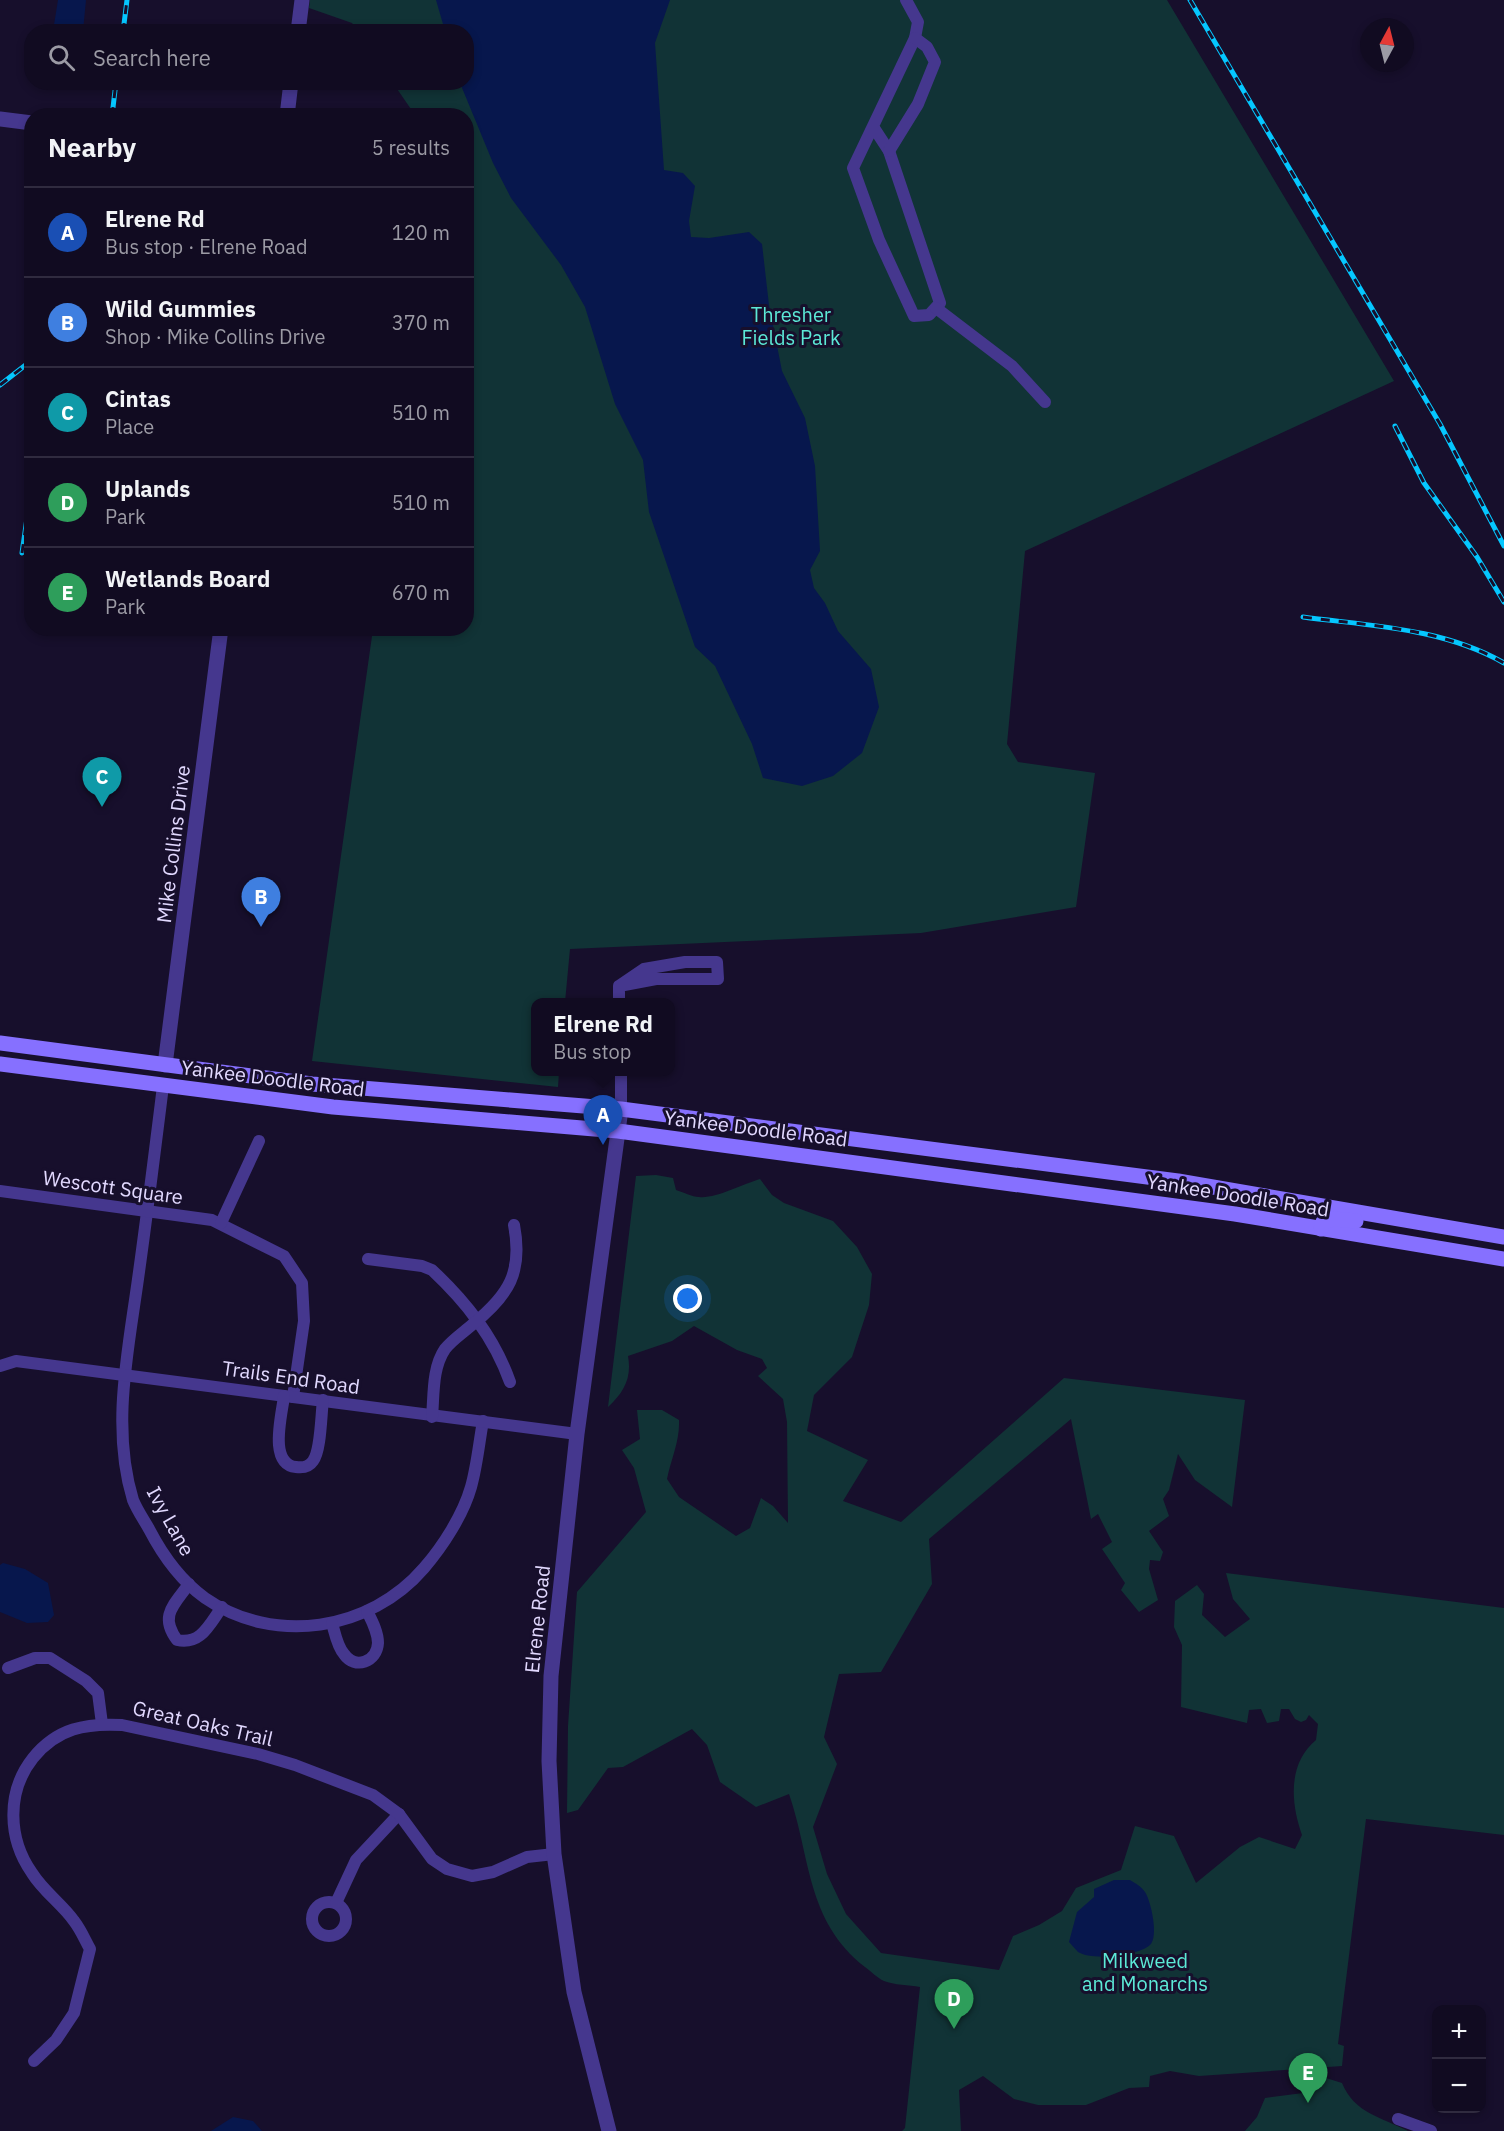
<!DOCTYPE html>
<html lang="en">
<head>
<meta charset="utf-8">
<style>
  body { margin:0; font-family:"IBM Plex Sans",sans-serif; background:#1e192e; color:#f1f3f6 }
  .controls { position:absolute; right:18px; bottom:18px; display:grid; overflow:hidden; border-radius:12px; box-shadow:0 3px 9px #0003 }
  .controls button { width:54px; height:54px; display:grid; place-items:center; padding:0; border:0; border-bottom:2px solid #302b3f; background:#110b21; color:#f1f3f6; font:30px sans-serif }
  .compass { position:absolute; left:1360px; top:18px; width:54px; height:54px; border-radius:50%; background:#110b21; box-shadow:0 3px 9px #0003; rotate:7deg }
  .you { position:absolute; left:688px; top:1299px; width:21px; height:21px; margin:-15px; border:4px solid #fff; border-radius:50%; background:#1a73e8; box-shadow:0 0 0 9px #1a73e833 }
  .badge { display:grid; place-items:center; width:39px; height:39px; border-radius:50%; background:#05c7ff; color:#fff; font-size:20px; font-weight:700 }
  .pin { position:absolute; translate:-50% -50px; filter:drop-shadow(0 2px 3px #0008) }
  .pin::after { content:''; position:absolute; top:32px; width:21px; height:18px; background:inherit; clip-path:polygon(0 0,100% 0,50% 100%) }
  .popup { position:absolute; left:531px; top:998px; width:144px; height:78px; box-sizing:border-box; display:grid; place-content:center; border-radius:12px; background:#110b21; filter:drop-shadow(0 2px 4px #0005); font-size:20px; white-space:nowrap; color:#9c9ba5 }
  .popup b { font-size:22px; color:#f1f3f6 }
  .popup::after { content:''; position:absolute; left:50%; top:100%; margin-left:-12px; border:12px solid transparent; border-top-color:#110b21 }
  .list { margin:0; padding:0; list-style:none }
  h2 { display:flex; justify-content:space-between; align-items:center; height:78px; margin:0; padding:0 24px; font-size:26px }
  h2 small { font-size:20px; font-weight:400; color:#9c9ba5 }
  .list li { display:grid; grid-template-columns:39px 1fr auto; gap:18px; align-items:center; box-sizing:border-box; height:90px; padding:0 24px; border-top:2px solid #302b3f }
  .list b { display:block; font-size:22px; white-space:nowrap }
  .list p { margin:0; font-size:20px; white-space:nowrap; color:#9c9ba5 }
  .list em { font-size:20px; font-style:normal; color:#9c9ba5 }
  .icon { flex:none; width:33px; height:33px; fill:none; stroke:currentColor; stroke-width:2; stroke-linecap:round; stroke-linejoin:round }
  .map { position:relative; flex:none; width:1504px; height:2131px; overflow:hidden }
  .search { position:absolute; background:#110b21; box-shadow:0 3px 9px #0003; left:24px; top:24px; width:450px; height:66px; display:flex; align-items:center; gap:15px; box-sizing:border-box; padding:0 21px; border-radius:24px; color:#9c9ba5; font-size:22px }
  .panel { position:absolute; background:#110b21; box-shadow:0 3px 9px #0003; left:24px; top:108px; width:450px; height:528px; border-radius:24px }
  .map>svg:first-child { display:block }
  .green { fill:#113336 }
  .water { fill:#07174d }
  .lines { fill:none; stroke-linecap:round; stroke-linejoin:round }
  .minor { stroke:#45378e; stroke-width:12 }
  .tertiary { stroke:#45378e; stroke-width:15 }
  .secondary { stroke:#8670ff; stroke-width:15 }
  .rail-casing { stroke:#05c7ff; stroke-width:5 }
  .rail { stroke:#170f2c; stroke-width:3; stroke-dasharray:9; stroke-linecap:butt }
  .labels { text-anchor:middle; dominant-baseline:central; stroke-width:6; stroke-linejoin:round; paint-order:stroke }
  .park-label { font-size:20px; fill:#5ce9d7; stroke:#170f2c }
  .street-label { font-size:20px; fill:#e2d9ff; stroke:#170f2c }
</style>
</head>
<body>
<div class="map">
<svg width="1504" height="2131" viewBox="0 0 1504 2131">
  <rect width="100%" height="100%" fill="#170f2c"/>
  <g class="green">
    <polygon points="310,0 1167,0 1394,381 1025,551 1007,744 1018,762 1095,773 1076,907 921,933 570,949 565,1002 536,1002 536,1072 559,1072 558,1087 312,1061 373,629 466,628 466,116 415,115 393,83 466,82 466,32 358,31 352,23 309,8"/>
    <path d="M656,1175L673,1178L676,1190C683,1192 692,1197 699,1197C715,1199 743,1184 760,1179L772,1195L784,1203L833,1221L857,1247L872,1274L869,1305L852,1357L814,1395L807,1431L868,1460L843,1501L901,1522L1064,1378L1245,1400L1232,1507L1195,1480L1178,1454L1169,1490L1163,1499L1169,1516L1149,1531L1163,1552L1160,1561L1150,1560L1149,1569L1158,1600L1139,1612L1121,1590L1125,1583L1102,1549L1112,1542L1098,1514L1091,1519L1071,1419L929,1539L932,1584L881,1672L839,1674L824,1737L837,1764L813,1827L827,1874L846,1914L881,1953L999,1970L1013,1936L1039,1925L1062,1911L1076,1888L1121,1870L1135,1826L1174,1836L1196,1883L1240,1847L1259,1837L1295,1849L1302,1835C1291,1804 1287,1764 1316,1740L1318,1724L1309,1715L1306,1720L1301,1722L1295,1719L1289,1709H1281L1279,1721L1267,1723L1261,1709L1249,1710L1247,1723L1181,1707L1182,1645L1174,1627L1175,1601L1197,1585L1204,1594L1202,1615L1225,1637L1250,1619L1233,1599L1226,1573L1504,1608V1835L1366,1819L1338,2044L1344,2046L1342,2066L1199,2076L1170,2071L1150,2076L1149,2087L1129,2088L1086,2105H1038L1014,2099L983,2076L959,2090L961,2131H902L905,2128L920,1987C909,1985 894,1985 884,1981C877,1978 871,1971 865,1967C806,1921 811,1858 789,1794L756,1807L720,1782L707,1745L692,1729L623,1767L608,1768L578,1810L567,1813L568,1726L577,1592L646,1512L634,1468L622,1450L640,1439L637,1410H662L679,1420C680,1441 671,1459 667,1479L679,1497L736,1536L750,1528L761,1498L773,1506L788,1523L787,1422L783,1399L758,1376L767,1368L762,1359L737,1350L694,1326L672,1341L628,1356C632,1378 624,1392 608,1407L636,1176Z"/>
    <path d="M1303,2078H1326L1342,2083C1354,2113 1381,2117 1408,2131H1245L1257,2117L1265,2098L1303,2093L1298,2085Z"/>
  </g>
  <g class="water">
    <polygon points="58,0 86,0 83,31 53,31"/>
    <polygon points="436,0 670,0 655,43 664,170 683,173 695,186 689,221 691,237 709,238 749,232 762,244 769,305 782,371 805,418 815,466 820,551 810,570 814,588 825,603 838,631 871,669 879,707 862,753 833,776 802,786 763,778 752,744 715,666 695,647 649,512 643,460 615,404 585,307 561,265 511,198 493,163 460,83 466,82 466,32 445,31"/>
    <polygon points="3,1563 25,1569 48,1583 54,1615 48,1622 27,1623 0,1612 0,1565"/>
    <path d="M1114,1880H1130C1135,1883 1142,1887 1145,1892C1151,1901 1159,1937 1150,1945C1138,1956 1092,1961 1078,1952C1075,1949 1072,1945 1069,1942L1077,1912L1094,1897V1889Z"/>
    <polygon points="233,2117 253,2121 262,2131 211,2131"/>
  </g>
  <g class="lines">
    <g class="minor">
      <polyline points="874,128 889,151 940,303 929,315 914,316 879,240 853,168 915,38 918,22 906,0"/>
      <polyline points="889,151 918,104 935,62 927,47 915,38"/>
      <polyline points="936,308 1012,366 1045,402"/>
      <polyline points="619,986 644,969 685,962 717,962 718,979 656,979 619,986 619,1002"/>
      <polyline points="621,1072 621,1109"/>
      <path d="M163,1086C155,1150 147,1215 138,1279C128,1352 111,1428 133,1500C137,1510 144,1520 149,1529C163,1556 180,1580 205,1598C274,1646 370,1631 424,1568C443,1546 463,1515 471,1487C477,1466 479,1443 483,1421"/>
      <polyline points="0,1191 212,1220 284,1256 302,1283 304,1321 293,1397"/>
      <polyline points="221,1223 259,1141"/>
      <path d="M368,1259L422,1266L432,1270C466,1302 494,1337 510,1382"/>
      <polyline points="0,1366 16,1361 577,1434"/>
      <path d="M284,1396C282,1415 268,1464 296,1467C303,1468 309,1467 313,1461C321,1451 321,1415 323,1400"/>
      <path d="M432,1417C434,1395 432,1368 445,1349C452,1340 464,1332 473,1324C509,1295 523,1272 514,1225"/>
      <path d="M189,1584C174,1605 159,1616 177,1640C201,1645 209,1625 222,1607"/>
      <path d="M332,1623C335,1633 337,1646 344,1654C355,1670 377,1662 378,1643C378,1632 372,1621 367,1611"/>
      <polyline points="8,1668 35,1658 50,1658 86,1681 98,1693 102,1724"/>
      <circle cx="329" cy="1919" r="17"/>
      <polyline points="336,1903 356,1860 399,1814"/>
      <path d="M34,2061L56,2040L74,2013L90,1949C85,1940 81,1930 74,1921C62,1904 43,1891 32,1873C8,1839 6,1792 33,1758C57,1728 86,1723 122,1725L258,1754L295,1765L373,1795L399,1814L432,1859L447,1869L472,1876L493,1872L527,1857L554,1854"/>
      <polyline points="1398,2119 1431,2131"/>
    </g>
    <g class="tertiary">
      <polyline points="298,32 302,0"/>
      <polyline points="287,116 291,82"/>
      <polyline points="0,119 32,123"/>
      <polyline points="165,1065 221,628"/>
      <polyline points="609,2131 574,1992 554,1854 549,1761 551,1676 577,1434 621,1109"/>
    </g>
    <g class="secondary">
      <polyline points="0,1043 312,1084 621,1109 1178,1181 1504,1237"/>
      <polyline points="0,1064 333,1107 618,1131 1235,1214 1504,1259"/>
      <polyline points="1321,1229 1323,1222 1334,1219 1356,1221"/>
    </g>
    <g class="rail-casing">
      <g id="rail">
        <polyline points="1190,0 1440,424 1504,546"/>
        <polyline points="123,32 127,0"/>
        <polyline points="112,116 116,82"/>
        <polyline points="0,385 32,360"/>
        <polyline points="1395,426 1424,483 1477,557 1504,602"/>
        <polyline points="22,553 32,483"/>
        <polyline points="31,609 32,607"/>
        <path d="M1303,617C1371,626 1443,628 1504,663"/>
      </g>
    </g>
    <use href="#rail" class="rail"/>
  </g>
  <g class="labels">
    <g class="park-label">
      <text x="791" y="314">Thresher<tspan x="791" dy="23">Fields Park</tspan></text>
      <text x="1145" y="1960">Milkweed<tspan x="1145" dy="23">and Monarchs</tspan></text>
    </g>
    <g class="street-label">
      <text transform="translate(173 844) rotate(-83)">Mike Collins Drive</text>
      <text transform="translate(273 1078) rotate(7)">Yankee Doodle Road</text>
      <text transform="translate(756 1128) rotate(7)">Yankee Doodle Road</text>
      <text transform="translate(113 1187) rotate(8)">Wescott Square</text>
      <text transform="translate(1238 1195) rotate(9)">Yankee Doodle Road</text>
      <text transform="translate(291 1377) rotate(8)">Trails End Road</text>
      <text transform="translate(171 1521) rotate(61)">Ivy Lane</text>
      <text transform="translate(537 1619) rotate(-84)">Elrene Road</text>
      <text transform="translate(203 1723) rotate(13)">Great Oaks Trail</text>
    </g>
  </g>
</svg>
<div class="controls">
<button>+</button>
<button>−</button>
</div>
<svg class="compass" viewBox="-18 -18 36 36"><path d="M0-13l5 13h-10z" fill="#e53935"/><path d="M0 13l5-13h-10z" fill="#9c9ba5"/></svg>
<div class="you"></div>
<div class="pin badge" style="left:603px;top:1145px;background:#1a4fb4">A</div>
<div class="popup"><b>Elrene Rd</b>Bus stop</div>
<div class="pin badge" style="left:261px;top:927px;background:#3f7fe0">B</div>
<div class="pin badge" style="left:102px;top:807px;background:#0f9aa8">C</div>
<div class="pin badge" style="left:954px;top:2029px;background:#2e9e5b">D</div>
<div class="pin badge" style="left:1308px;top:2103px;background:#2e9e5b">E</div>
<div class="search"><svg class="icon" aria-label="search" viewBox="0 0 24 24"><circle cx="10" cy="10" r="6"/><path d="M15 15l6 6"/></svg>Search here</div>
<section class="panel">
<h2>Nearby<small>5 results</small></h2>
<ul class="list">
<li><span class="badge" style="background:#1a4fb4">A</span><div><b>Elrene Rd</b><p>Bus stop · Elrene Road</p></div><em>120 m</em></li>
<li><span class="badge" style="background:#3f7fe0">B</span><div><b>Wild Gummies</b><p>Shop · Mike Collins Drive</p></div><em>370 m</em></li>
<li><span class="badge" style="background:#0f9aa8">C</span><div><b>Cintas</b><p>Place</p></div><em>510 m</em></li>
<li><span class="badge" style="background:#2e9e5b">D</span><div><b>Uplands</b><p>Park</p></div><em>510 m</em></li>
<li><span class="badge" style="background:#2e9e5b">E</span><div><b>Wetlands Board</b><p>Park</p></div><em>670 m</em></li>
</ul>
</section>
</div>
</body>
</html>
